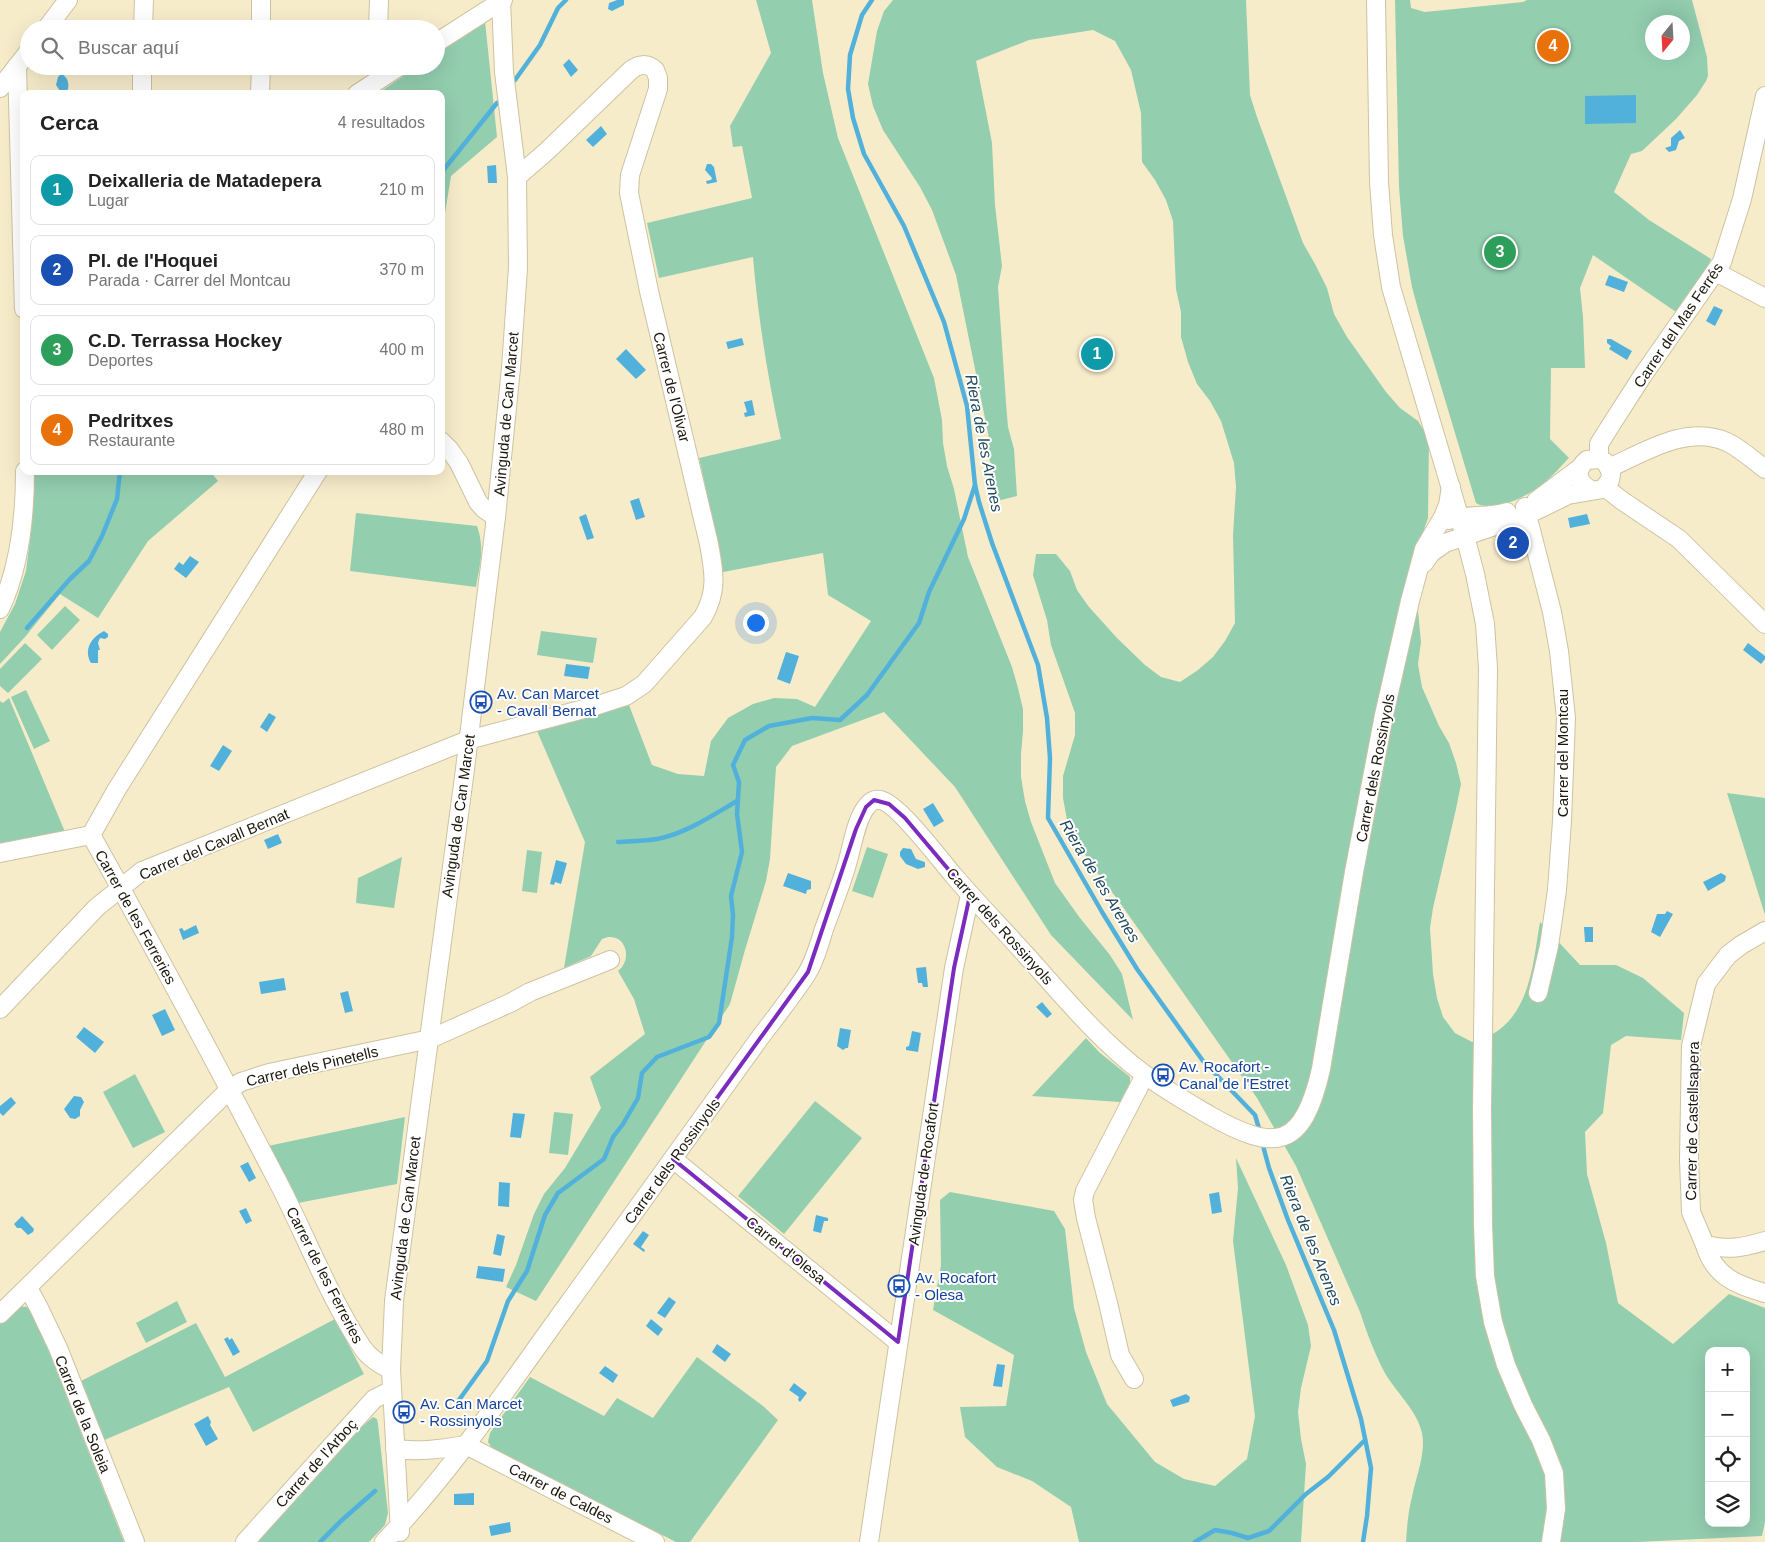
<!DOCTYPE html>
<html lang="es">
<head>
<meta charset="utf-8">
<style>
  body { margin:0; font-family:Helvetica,sans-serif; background:#f6f6f6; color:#222 }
  .controls { position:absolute; right:15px; bottom:15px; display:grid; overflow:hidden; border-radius:10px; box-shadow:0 5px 20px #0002 }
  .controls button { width:45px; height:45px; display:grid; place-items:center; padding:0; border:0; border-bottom:1px solid #e0e0e0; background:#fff; color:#222; font:25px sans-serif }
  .compass { position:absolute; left:1645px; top:15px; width:45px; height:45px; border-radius:50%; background:#fff; box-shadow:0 5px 20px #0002; rotate:198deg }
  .you { position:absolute; left:755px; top:622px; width:18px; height:18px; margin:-12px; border:4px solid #fff; border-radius:50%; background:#1a73e8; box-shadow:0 0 0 8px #1a73e833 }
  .badge { display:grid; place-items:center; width:32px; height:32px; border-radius:50%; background:#ea580c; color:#fff; font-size:16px; font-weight:700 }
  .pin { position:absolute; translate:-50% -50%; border:2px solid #fff; box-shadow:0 1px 5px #0006 }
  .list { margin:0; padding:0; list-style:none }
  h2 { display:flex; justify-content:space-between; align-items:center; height:65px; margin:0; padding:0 20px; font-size:21px }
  h2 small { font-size:16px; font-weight:400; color:#767676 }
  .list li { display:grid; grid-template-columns:32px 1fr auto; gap:15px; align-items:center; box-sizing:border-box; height:70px; margin:0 10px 10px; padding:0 10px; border:1px solid #e0e0e0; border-radius:10px }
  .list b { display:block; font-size:19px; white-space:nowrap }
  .list p { margin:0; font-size:16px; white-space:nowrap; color:#767676 }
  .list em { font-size:16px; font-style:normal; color:#767676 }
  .icon { flex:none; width:28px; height:28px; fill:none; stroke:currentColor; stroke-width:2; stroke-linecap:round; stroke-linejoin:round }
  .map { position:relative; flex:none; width:1765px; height:1542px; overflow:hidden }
  .search { position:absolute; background:#fff; box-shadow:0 5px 20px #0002; left:20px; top:20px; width:425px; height:55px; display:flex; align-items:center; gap:12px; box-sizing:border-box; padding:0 18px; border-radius:28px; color:#767676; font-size:19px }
  .panel { position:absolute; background:#fff; box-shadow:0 5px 20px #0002; left:20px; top:90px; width:425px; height:385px; border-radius:10px }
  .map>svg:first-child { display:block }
  .green { fill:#93ceaf; fill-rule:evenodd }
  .water { fill:#52b1db }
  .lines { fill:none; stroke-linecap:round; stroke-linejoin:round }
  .stream { stroke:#52b1db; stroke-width:4.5 }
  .minor-casing { stroke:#cdc2a1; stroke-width:20 }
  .minor { stroke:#fff; stroke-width:18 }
  .marked { fill:none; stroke:#7b2cbf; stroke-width:4; stroke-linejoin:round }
  .labels { text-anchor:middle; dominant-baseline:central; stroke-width:4; stroke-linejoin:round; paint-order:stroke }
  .street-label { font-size:15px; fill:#1c170b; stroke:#fff }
  .transit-label { font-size:15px; fill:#164399; stroke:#fff; text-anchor:start }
  .water-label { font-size:16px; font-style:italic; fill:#234c5f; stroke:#fff }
</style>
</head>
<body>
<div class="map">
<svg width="1765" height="1542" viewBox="0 0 1765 1542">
  <rect width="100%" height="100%" fill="#f7ecca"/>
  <g class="green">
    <path d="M756,0H812L823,73L838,138L934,378L942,420L943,443L947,466L954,489L968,557L1012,667L1018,688L1023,709V731L1021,754V777L1025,801L1031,822L1055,883L1080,918L1110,955L1122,974L1133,1020L1051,935L955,787L884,712L792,746L776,767L770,859L766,881L745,950L730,1004L536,1301L506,1287L516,1265L534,1214L544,1194L565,1168L601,1108L590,1077L645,1034L634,999L618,971C635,957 623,929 602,939L591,956L564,968L585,842L537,731L629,705L652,765L678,774L704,776L711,741L728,718L753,704L774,698L797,699L815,707L871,621L828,595L823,553L723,572L721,557L699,458L781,439C768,379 758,318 753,257L659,278L647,223L752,198L742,146L733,147L730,126L771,53Z"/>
    <path d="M893,0H1246L1250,95L1257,117L1303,243L1315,264L1327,288L1334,314L1347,337L1386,392L1400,408L1418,421L1429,439L1428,518L1421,538L1417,600L1421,642L1418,664L1422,687L1439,726L1449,743L1456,763L1461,784L1456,809L1433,908L1430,928L1433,974L1437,998L1443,1017L1455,1033L1472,1042C1478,1040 1485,1038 1491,1035C1531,1013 1533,962 1540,922L1580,965H1616L1643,978L1684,1013L1681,1040L1626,1036L1611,1045L1603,1113L1585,1132L1587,1174L1606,1243L1618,1303L1673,1344L1729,1294L1765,1308V1522L1762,1536L1637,1542H1406C1407,1527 1408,1512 1412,1497C1416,1476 1426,1454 1422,1433C1417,1411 1398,1394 1386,1375C1375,1355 1367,1333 1360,1312L1296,1166L1257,1098L1118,900L1089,862L1067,820L1063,798V776L1075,735V713L1051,645L1047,620L1033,575L1036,554H1056L1070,571L1077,590L1089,607L1117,638L1145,665L1161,677L1180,682L1198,670L1213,657L1225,641L1235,623L1233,535L1236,487L1234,463L1221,421L1210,401L1197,384L1188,362L1181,337V312L1176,289L1173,221L1166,200L1155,180L1142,162L1141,113L1131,70L1115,41L1093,30L1029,40L976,61L992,143L995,205L1002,266L998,287L1006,403L1008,427L1014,449L1017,496L997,501L995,479L989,458V438L956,275L932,210L920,187L883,130L873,106L868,84L877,31L884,11ZM1709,1351H1746V1523H1709Z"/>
    <path d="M1395,0H1410L1411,8L1425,12L1523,2L1527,0H1692L1707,57L1708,76L1706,81L1697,95L1676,119L1642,151L1631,154L1614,192L1649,220L1711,259L1707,268L1676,312L1593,255L1580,288L1583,317L1585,368H1551L1550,439L1569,458C1561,466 1553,476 1544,483C1530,495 1493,514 1476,503L1419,313L1412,287L1403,236L1399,187ZM1652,22H1682V52H1652Z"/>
    <polygon points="485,21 497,137 451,176 445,213 441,213 441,94 381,94 380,92 418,66 436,66 436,54"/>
    <polygon points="33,471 210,471 218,481 148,541 98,618 60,594 25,637 0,664 0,632 15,604 26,571 31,531"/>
    <path d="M356,513L477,526C485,549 480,564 476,587L350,571Z"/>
    <polygon points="65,606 80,620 52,650 37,635"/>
    <polygon points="541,631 597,638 593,663 537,655"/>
    <polygon points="25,643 42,659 8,693 0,686 0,669"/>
    <polygon points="26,690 50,741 34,749 11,697"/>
    <polygon points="9,698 65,832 0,848 0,701 3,703"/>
    <polygon points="1727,793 1765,798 1765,915"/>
    <polygon points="867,847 888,854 873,898 852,891"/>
    <polygon points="527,850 542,852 537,893 522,891"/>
    <polygon points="402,857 394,908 356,903 358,878"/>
    <polygon points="1086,1038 1099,1052 1130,1077 1130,1083 1120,1102 1032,1096"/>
    <polygon points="135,1074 165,1132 133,1148 103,1092"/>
    <polygon points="815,1101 862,1138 784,1234 738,1196"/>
    <polygon points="554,1112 573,1114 568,1155 549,1153"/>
    <polygon points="405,1117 397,1184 298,1203 268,1146"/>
    <polygon points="1236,1158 1286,1265 1308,1325 1311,1346 1301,1388 1298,1412 1301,1439 1306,1464 1301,1542 1079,1542 1071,1507 1032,1481 997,1467 965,1437 960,1407 1006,1406 1014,1355 933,1310 941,1265 940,1200 950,1192 1054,1211 1065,1229 1074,1308 1086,1352 1107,1404 1155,1462 1184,1479 1215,1486 1247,1459 1255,1416 1233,1241 1238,1188"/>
    <polygon points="177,1301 187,1322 146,1343 136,1323"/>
    <polygon points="18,1306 27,1307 35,1316 124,1542 0,1542 0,1324"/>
    <polygon points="335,1319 364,1374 253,1432 229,1387 102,1441 79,1382 196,1323 225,1377"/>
    <polygon points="697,1357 763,1406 778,1420 690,1542 676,1542 492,1448 488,1442 490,1433 530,1377 604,1416 617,1398 653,1418"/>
    <polygon points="373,1417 377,1419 378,1424 388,1513 385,1525 369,1542 256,1542 358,1430"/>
  </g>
  <g class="water">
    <polygon points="617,0 624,0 624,5 612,11 608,9 609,3"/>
    <polygon points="569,59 578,70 571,77 563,65"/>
    <path d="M61,74C68,77 69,83 68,89L65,92L60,91L56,85L58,77Z"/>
    <polygon points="1636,95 1636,123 1585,124 1585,96"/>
    <polygon points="601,126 607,134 593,147 586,140"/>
    <polygon points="1680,130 1685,138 1679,141 1676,150 1669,152 1665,148 1671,146 1671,138"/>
    <polygon points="707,164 711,164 714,167 717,182 707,184 706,181 711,180 712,178 705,170"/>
    <polygon points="496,165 497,183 488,183 487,166"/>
    <polygon points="1609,275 1628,282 1624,292 1605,285"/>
    <polygon points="1714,306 1723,310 1715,326 1706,321"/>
    <polygon points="742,338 744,345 728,349 726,342"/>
    <polygon points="1607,339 1611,339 1632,351 1627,360 1609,349 1611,346 1607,343"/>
    <polygon points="626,349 646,370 636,379 616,359"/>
    <polygon points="752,400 755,415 745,417 744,413 747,412 744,402"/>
    <polygon points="639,498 645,517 636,520 630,501"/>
    <polygon points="586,514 594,538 587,540 579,517"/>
    <polygon points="1587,514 1590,524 1570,528 1568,518"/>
    <polygon points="190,556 199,562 186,578 174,569 179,562 183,565"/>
    <path d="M104,631L108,634V637L105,639L100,638L98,643L100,650H98V663H91C83,649 92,637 104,631Z"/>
    <polygon points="1748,643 1765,656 1765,659 1761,664 1743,650"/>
    <polygon points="786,652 799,656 790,684 777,679"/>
    <polygon points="566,664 590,667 588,679 564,676"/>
    <polygon points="269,713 276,717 267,732 260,727"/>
    <polygon points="223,745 232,751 219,771 210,766"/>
    <polygon points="933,803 944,821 934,827 923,809"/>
    <polygon points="278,834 282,843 268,849 264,840"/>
    <polygon points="903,848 911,849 916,859 925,862 925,867 918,869 906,864 900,856 900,852"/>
    <polygon points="556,860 567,863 561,884 555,882 554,885 550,884"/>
    <polygon points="788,873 811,881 811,889 807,890 806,894 783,886"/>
    <polygon points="1721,873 1726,876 1725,881 1708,891 1703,882"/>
    <polygon points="1667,911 1673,914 1660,937 1651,932 1657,914 1665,914"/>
    <polygon points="196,925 199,933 183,940 179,929 182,928 184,931"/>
    <polygon points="1584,927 1593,927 1593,942 1585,942"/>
    <polygon points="926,967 928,987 923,987 922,983 918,983 916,968"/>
    <polygon points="284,978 286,990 261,994 259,982"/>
    <polygon points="348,991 353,1011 345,1013 340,993"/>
    <polygon points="1042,1002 1052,1014 1047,1018 1036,1007"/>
    <polygon points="165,1009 175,1030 162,1036 152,1015"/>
    <polygon points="84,1027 104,1042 95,1053 76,1037"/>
    <polygon points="840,1028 851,1030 848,1048 846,1048 843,1050 837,1046"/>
    <polygon points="912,1031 921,1033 918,1052 906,1050 906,1047 909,1046"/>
    <polygon points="74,1096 81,1097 84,1102 80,1110 80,1116 75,1119 70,1118 64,1109"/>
    <polygon points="11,1097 16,1103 3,1116 0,1113 0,1106"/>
    <polygon points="513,1113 525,1114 521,1138 510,1137"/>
    <polygon points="248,1162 256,1178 249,1182 240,1166"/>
    <polygon points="499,1182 510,1183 509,1207 498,1206"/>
    <polygon points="1219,1192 1222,1212 1212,1214 1209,1194"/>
    <polygon points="246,1208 252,1221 246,1224 239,1211"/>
    <polygon points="816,1215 828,1218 828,1221 824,1221 821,1233 813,1231"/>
    <polygon points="22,1216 34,1229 33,1232 28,1235 21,1228 17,1228 14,1224"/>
    <polygon points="643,1231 649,1235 641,1247 645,1250 644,1252 633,1244"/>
    <polygon points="497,1234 505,1236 501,1256 493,1254"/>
    <polygon points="478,1266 505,1269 503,1282 476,1278"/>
    <polygon points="669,1297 676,1302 665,1318 657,1313"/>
    <polygon points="651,1319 663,1329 658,1336 646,1326"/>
    <polygon points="228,1337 229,1340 232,1338 240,1352 233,1356 224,1339"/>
    <polygon points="717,1344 731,1354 725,1362 712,1352"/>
    <polygon points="997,1364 1005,1365 1002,1387 993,1386"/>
    <polygon points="605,1366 618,1375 613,1383 599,1373"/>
    <polygon points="794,1383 807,1393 800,1402 798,1400 799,1397 789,1390"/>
    <polygon points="1186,1394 1190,1397 1189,1402 1173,1407 1170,1400"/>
    <polygon points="208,1416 211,1422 210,1425 218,1439 206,1446 194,1424"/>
    <polygon points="474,1493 474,1505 454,1505 454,1494"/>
    <polygon points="510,1522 511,1532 491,1536 489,1526"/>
  </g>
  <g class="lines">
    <g class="stream">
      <polyline points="872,0 862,15 850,55 848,89 853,118 864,154 904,226 944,322 967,406 975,485 979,502 992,543 1038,665 1047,718 1050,758 1048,818 1102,912 1137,969 1203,1061 1255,1115 1260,1132"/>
      <polyline points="515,80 540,45 558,8 566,0"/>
      <polyline points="441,173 497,103"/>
      <polyline points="27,628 70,579 89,561 102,536 117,499 120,471"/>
      <path d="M618,842C630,841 644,841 657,839C685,834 713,815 737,801"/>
      <polyline points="1262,1142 1269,1168 1288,1220 1334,1330 1361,1419 1371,1468 1367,1516 1363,1542"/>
      <polyline points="454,1407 487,1361 508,1301 527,1271 545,1215 558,1193 604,1159 613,1137 623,1124 638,1098 642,1073 657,1057 709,1037 719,1023 732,937 733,915 731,896 742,852 737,814 739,782 733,765 745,740 769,726 812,718 840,720 867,695 919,623 929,592 964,519 975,485"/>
      <polyline points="320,1542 342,1520 375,1491"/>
      <polyline points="1195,1542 1215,1530 1232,1533 1248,1538 1269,1531 1306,1494 1328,1477 1365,1440"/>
    </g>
    <g class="minor-casing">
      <g id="minor">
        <polyline points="1376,0 1379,182 1383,235 1391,287 1465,536 1475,574 1485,624 1488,668 1482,1109 1483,1225 1485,1276 1493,1322 1506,1365 1523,1405 1541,1440 1554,1473 1556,1509 1551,1542"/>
        <polyline points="46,29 68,0"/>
        <polyline points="143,29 144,0"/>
        <polyline points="261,29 261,0"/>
        <polyline points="378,29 379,0"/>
        <polyline points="436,43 503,0"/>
        <polyline points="17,66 24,309"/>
        <polyline points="0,88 29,51"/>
        <polyline points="142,94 142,66"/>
        <polyline points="260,94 261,66"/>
        <polyline points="357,94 400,66"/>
        <polyline points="1716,272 1765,298"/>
        <polyline points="441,441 449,449 459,463 478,502 484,509 496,517"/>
        <polyline points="1599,459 1599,444 1609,428 1643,375 1722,262 1742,199 1765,96"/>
        <path d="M1609,468C1645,452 1687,424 1727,442C1740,448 1753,460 1765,469"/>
        <polyline points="1605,487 1621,500 1679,539 1765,624"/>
        <polyline points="1536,501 1580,468"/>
        <polyline points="1525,507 1552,612 1559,651 1566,718 1562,821 1557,890 1549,946 1538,993"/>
        <path d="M1449,520C1468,514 1488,518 1507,512"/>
        <path d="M1424,563L1431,553L1445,543L1527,515L1568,495L1603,489L1610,480L1611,474L1609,468L1605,462L1599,459L1587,460C1574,471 1577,482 1591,490"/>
        <path d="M0,609C20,567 25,518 25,471"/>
        <path d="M91,835C155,949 217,1065 278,1182C306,1236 328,1295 362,1347C369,1358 380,1364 391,1370"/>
        <polyline points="91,835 117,789 318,471"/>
        <polyline points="0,853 91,835"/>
        <path d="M1765,931L1741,945L1728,955L1706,984L1691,1046L1689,1160L1691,1212L1705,1245C1730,1250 1741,1248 1765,1241"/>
        <path d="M0,1009L97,907L142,871L468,740L595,706L626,696L644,684L703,617C718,591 714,572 709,544L649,291L629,193L630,175L658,89V78L655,70C647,63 639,64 631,70L547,151L517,177"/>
        <polyline points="673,1159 898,1342"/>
        <path d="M1705,1245C1714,1276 1736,1285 1765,1293"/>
        <polyline points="28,1288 39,1308 58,1348 135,1542"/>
        <polyline points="0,1314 230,1089 241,1082 269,1073 430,1039 510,1003 530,992 610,960"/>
        <polyline points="1134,1379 1120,1355 1108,1303 1086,1218 1083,1200 1085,1191 1145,1075"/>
        <polyline points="466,1445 655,1542"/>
        <path d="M395,1449C420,1452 442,1449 466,1445"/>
        <polyline points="400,1532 391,1370 394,1301 464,777 496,517 511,368 518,268 517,177 504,72 501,0"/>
        <polyline points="245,1542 374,1399 392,1390"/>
        <path d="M384,1542C455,1468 511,1382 571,1300C634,1213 697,1126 759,1039C774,1019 790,999 804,978C814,964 819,945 824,929C832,907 841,885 847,864C852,847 856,819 867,806C870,802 874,799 880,800C897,802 941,861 954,876C977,903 1002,928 1026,955C1063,996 1100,1041 1144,1074C1164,1089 1187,1102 1209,1115C1276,1153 1303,1149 1321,1069L1354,872L1384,715L1410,601L1424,549L1443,517L1448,505L1451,487"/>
        <polyline points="869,1542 954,968 970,895"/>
      </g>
    </g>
    <use href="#minor" class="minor"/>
  </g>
  <path class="marked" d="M874,800L889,804L905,818L970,895L954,968L898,1342L673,1159L808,972L856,829L866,807Z"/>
  <defs>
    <g id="bus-ring" transform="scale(1.125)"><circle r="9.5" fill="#fff" stroke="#1a4fb4" stroke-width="1.5"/><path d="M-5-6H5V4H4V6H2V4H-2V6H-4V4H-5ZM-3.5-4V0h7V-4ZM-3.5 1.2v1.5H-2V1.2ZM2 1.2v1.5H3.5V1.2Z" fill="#1a4fb4"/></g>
  </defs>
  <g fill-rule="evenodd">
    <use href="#bus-ring" x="481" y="702"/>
    <use href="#bus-ring" x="1163" y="1075"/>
    <use href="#bus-ring" x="899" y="1286"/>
    <use href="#bus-ring" x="404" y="1412"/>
  </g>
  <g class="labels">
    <g class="street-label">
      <text transform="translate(1678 325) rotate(-56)">Carrer del Mas Ferrés</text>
      <text transform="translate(672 387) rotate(76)">Carrer de l'Olivar</text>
      <text transform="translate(506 414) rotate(-85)">Avinguda de Can Marcet</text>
      <text transform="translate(1562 753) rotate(-90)">Carrer del Montcau</text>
      <text transform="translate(1375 768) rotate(-79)">Carrer dels Rossinyols</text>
      <text transform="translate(458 816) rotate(-82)">Avinguda de Can Marcet</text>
      <text transform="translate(214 844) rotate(-23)">Carrer del Cavall Bernat</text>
      <text transform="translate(136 917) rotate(61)">Carrer de les Ferreries</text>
      <text transform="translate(1000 926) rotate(48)">Carrer dels Rossinyols</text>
      <text transform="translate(312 1066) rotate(-13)">Carrer dels Pinetells</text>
      <text transform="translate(1692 1121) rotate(-89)">Carrer de Castellsapera</text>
      <text transform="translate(672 1161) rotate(-54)">Carrer dels Rossinyols</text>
      <text transform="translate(923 1174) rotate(-82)">Avinguda de Rocafort</text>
      <text transform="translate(405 1218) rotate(-83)">Avinguda de Can Marcet</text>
      <text transform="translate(786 1250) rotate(39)">Carrer d'Olesa</text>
      <text transform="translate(325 1275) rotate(63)">Carrer de les Ferreries</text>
      <text transform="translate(83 1414) rotate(68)">Carrer de la Soleia</text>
      <text transform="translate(316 1463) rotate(-48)">Carrer de l'Arboç</text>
      <text transform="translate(561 1493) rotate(27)">Carrer de Caldes</text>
    </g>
    <g class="transit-label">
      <text x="497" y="693">Av. Can Marcet<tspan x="497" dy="17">- Cavall Bernat</tspan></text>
      <text x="1179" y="1066">Av. Rocafort -<tspan x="1179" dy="17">Canal de l'Estret</tspan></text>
      <text x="915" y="1277">Av. Rocafort<tspan x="915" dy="17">- Olesa</tspan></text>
      <text x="420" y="1403">Av. Can Marcet<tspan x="420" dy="17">- Rossinyols</tspan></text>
    </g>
    <g class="water-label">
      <text transform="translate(984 443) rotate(79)">Riera de les Arenes</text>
      <text transform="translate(1100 881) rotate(59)">Riera de les Arenes</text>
      <text transform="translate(1311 1240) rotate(68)">Riera de les Arenes</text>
    </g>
  </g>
</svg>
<div class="controls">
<button>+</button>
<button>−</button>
<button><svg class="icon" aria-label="locate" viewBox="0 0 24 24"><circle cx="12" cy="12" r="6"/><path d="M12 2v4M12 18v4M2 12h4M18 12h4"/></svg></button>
<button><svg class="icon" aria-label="layers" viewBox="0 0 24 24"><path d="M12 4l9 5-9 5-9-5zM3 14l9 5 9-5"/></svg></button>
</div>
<svg class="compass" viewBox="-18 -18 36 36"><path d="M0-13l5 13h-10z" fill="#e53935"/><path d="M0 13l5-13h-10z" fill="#767676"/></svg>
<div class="you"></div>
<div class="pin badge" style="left:1097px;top:354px;background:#0f9aa8">1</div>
<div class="pin badge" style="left:1513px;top:543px;background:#1a4fb4">2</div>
<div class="pin badge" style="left:1500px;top:252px;background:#2e9e5b">3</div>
<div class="pin badge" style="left:1553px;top:46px;background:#e8710a">4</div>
<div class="search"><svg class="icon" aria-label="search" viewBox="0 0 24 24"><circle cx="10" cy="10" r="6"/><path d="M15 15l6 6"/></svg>Buscar aquí</div>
<section class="panel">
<h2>Cerca<small>4 resultados</small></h2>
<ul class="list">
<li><span class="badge" style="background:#0f9aa8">1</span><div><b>Deixalleria de Matadepera</b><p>Lugar</p></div><em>210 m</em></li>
<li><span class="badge" style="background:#1a4fb4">2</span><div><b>Pl. de l'Hoquei</b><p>Parada · Carrer del Montcau</p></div><em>370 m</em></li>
<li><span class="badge" style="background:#2e9e5b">3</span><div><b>C.D. Terrassa Hockey</b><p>Deportes</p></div><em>400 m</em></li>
<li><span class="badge" style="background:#e8710a">4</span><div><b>Pedritxes</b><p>Restaurante</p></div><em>480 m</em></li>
</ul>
</section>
</div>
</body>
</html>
